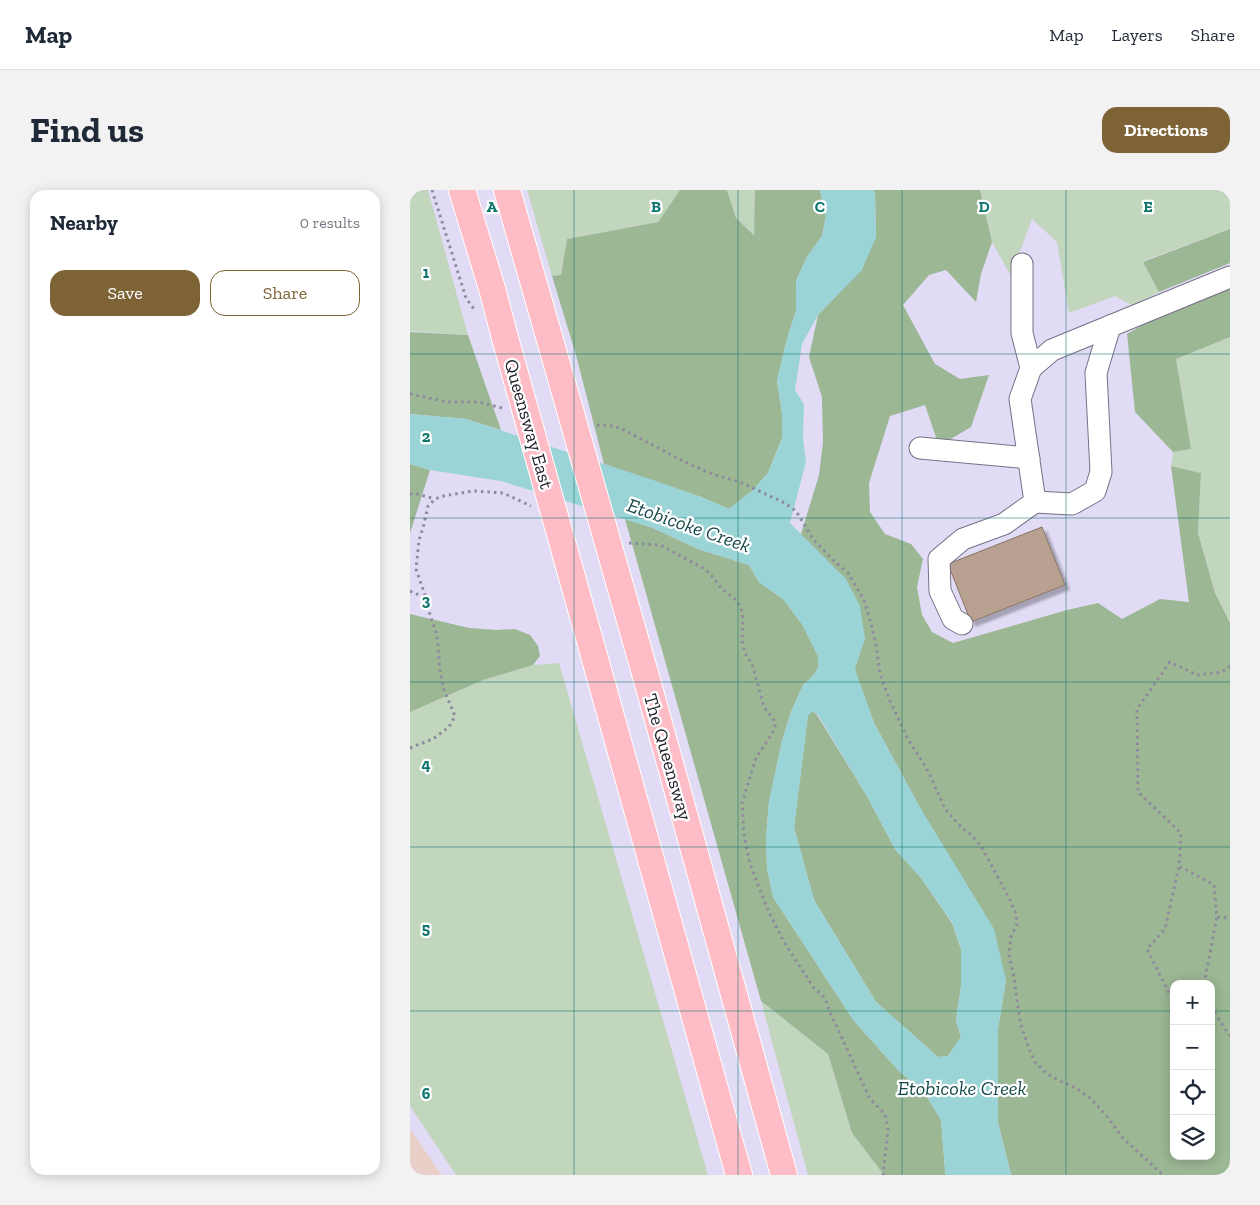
<!DOCTYPE html>
<html lang="en">
<head>
<meta charset="utf-8">
<style>
  body { margin:0; font-family:"Zilla Slab",serif; background:#f2f2f3; color:#1f2937 }
  .controls { position:absolute; right:15px; bottom:15px; display:grid; overflow:hidden; border-radius:10px; box-shadow:0 2px 12px #0003 }
  .controls button { width:45px; height:45px; display:grid; place-items:center; padding:0; border:0; border-bottom:1px solid #e0e1e3; background:#fff; color:#1f2937; font:25px sans-serif }
  .list { margin:0; padding:0; list-style:none }
  h2 { display:flex; justify-content:space-between; align-items:center; height:65px; margin:0; padding:0 20px; font-size:21px }
  h2 small { font-size:16px; font-weight:400; color:#747a83 }
  .actions { display:flex; gap:10px; padding:15px 20px }
  .actions a { flex:1; padding:11px 0; border:1px solid #7d6335; border-radius:15px; text-align:center; font-size:18px; color:#7d6335 }
  .actions .main { background:#7d6335; color:#fff }
  .icon { flex:none; width:28px; height:28px; fill:none; stroke:currentColor; stroke-width:2; stroke-linecap:round; stroke-linejoin:round }
  .map { position:relative; flex:none; width:820px; height:985px; overflow:hidden; border-radius:15px }
  header { display:flex; align-items:center; gap:30px; box-sizing:border-box; height:70px; padding:0 25px; background:#fff; border-bottom:1px solid #e0e1e3 }
  header strong { font-size:24px }
  nav { display:flex; gap:28px; margin-inline-start:auto; font-size:18px }
  .intro { display:flex; align-items:center; justify-content:space-between; box-sizing:border-box; height:120px; padding:0 30px }
  h1 { margin:0; font-size:35px }
  .button { padding:12px 22px; border-radius:15px; background:#7d6335; color:#fff; font-size:18px; font-weight:700 }
  main { display:flex; gap:30px; padding:0 30px }
  aside { flex:1; background:#fff; border-radius:15px; box-shadow:0 2px 12px #0003 }
  .map>svg:first-child { display:block }
  .medical { fill:#e8cfc7 }
  .green { fill:#c2d5bd }
  .forest { fill:#9cb794; fill-rule:evenodd }
  .water { fill:#9bd4d6; fill-rule:evenodd }
  .building { fill:#b8a190; stroke:#887262; filter:url(#shadow) }
  .lines { fill:none; stroke-linecap:round; stroke-linejoin:round }
  .minor-casing { stroke:#767188; stroke-width:23 }
  .major-casing { stroke:#fff; stroke-width:28 }
  .path { stroke:#8e8a9d; stroke-width:3; stroke-dasharray:2.5 4; stroke-linecap:butt }
  .minor { stroke:#fff; stroke-width:21 }
  .major { stroke:#febcc6; stroke-width:26 }
  .major-bridge-casing { stroke:#fff; stroke-width:28; stroke-linecap:butt }
  .major-bridge { stroke:#febcc6; stroke-width:26 }
  .grid { fill:none; stroke:#0f766e; stroke-width:1; stroke-opacity:0.55 }
  .labels { text-anchor:middle; dominant-baseline:central; stroke-width:4.5; stroke-linejoin:round; paint-order:stroke }
  .street-label { font-size:19px; fill:#26242e; stroke:#fff }
  .water-label { font-size:20px; font-style:italic; fill:#17494c; stroke:#fff }
  .grid-label { font-size:16px; text-anchor:middle; font-weight:bold; fill:#0f766e; stroke:#fff; stroke-width:4.5; stroke-linejoin:round; paint-order:stroke }
</style>
</head>
<body>
<header>
<strong>Map</strong>
<nav><a>Map</a><a>Layers</a><a>Share</a></nav>
</header>
<div class="intro"><h1>Find us</h1><a class="button">Directions</a></div>
<main>
<aside>
<h2>Nearby<small>0 results</small></h2>
<ul class="list">
</ul>
<div class="actions"><a class="main">Save</a><a>Share</a></div>
</aside>
<div class="map">
<svg width="820" height="985" viewBox="0 0 820 985">
  <defs>
    <filter id="shadow"><feDropShadow dx="4.5" dy="4.5" stdDeviation="1" flood-color="#0004"/></filter>
  </defs>
  <rect width="100%" height="100%" fill="#e1dbf5"/>
  <polygon class="medical" points="0,939 32,985 0,985"/>
  <g class="green">
    <polygon points="0,0 18,0 58,145 0,141"/>
    <polygon points="117,0 270,0 248,32 157,49 151,85 142,86"/>
    <polygon points="317,0 345,0 345,45 326,28"/>
    <polygon points="570,0 820,0 820,39 733,71 749,102 723,116 705,106 659,123 647,52 622,29 601,86 582,52"/>
    <polygon points="820,147 820,433 805,403 788,343 791,283 761,276 763,262 780,259 766,169"/>
    <polygon points="149,473 298,985 46,985 0,916 0,522 73,490 123,475"/>
    <polygon points="351,811 418,864 442,943 474,985 398,985"/>
  </g>
  <g class="forest">
    <polygon points="270,0 317,0 326,28 344,45 345,0 410,0 416,26 412,46 397,67 386,91 386,121 377,149 367,191 372,223 372,248 358,283 342,301 319,319 291,307 194,274 166,165 142,86 151,85 157,49 248,32"/>
    <path d="M463,0H570L582,52L571,84L566,112L536,80L519,85L493,115L525,174L550,189L579,185L561,237L529,256L515,215L480,226L459,293L460,322L475,344L501,354L513,369L507,397L512,425L522,442L543,453L657,420L688,413L712,429L750,409L779,412L761,276L791,283L788,343L805,403L820,433V985H601L588,933V839L596,790L508,614L464,533L444,479L455,448L391,344L409,285L413,252L412,207L399,167L408,125L427,105L466,47L465,3ZM764,794H801V966H764Z"/>
    <polygon points="820,39 820,73 749,102 733,72"/>
    <polygon points="820,90 820,147 766,169 781,259 763,262 725,222 717,144 794,99"/>
    <polygon points="0,142 58,145 91,240 56,229 0,224"/>
    <polygon points="0,274 20,280 0,343"/>
    <polygon points="215,329 243,338 288,359 339,375 349,392 373,409 392,434 408,466 408,478 402,487 393,495 381,522 372,551 359,612 356,649 357,678 363,707 444,831 488,880 514,902 531,930 535,979 535,985 474,985 442,943 418,864 351,811"/>
    <polygon points="0,424 59,438 87,440 105,439 120,445 128,456 130,466 123,475 73,490 0,522"/>
    <polygon points="403,521 407,525 457,606 485,659 511,688 542,733 551,759 551,797 546,830 551,847 538,866 528,867 466,812 404,710 384,637 398,525"/>
  </g>
  <path class="water" d="M410,0H463L465,3L466,47L452,80L408,125L392,154L385,200L394,214L393,249L396,272L380,333L436,389L450,416L455,448L445,479L464,533L508,614L584,739L596,790L588,839V933L601,985H535V979L531,930L514,902L488,880L444,831L363,707L357,678L356,649L359,612L372,551L381,522L393,495L402,487L408,478V466L392,434L373,409L349,392L339,375L288,359L243,338L91,291L20,280L0,274V224L56,229L243,290L291,307L319,319L342,301L358,283L372,249V223L367,191L377,149L386,121V91L397,67L412,46L416,26ZM403,521L408,525L457,606L485,659L511,688L542,732L551,759V797L546,830L551,847L538,866L528,867L466,812L404,710L384,637L398,525Z"/>
  <polygon class="building" points="632,337 655,395 561,432 538,374"/>
  <g class="lines">
    <g class="minor-casing">
      <g id="minor">
        <polyline points="612,74 612,143 621,178"/>
        <polyline points="510,258 619,268"/>
        <polyline points="625,312 662,314 685,301 691,282 686,183 700,136"/>
        <polyline points="552,434 543,429 530,401 529,369 553,349 594,334 625,312 610,209 621,178 642,160 820,87"/>
      </g>
    </g>
    <g class="major-casing">
      <g id="major">
        <polyline points="52,0 83,102 95,148"/>
        <polyline points="97,0 140,150"/>
        <polyline points="185,469 329,985"/>
        <polyline points="235,483 374,985"/>
      </g>
    </g>
    <g class="path">
      <polyline points="22,0 56,108 64,119"/>
      <polyline points="0,204 37,212 69,212 92,218"/>
      <polyline points="187,235 203,236 212,239 277,273 302,284 330,292 375,313 386,321 403,349 422,369 438,383 454,410 462,437 467,461 470,484 480,511 497,547 519,583 535,619 552,638 560,644 571,656 598,706 606,724 607,734 601,747 599,765 604,787 610,832 618,856 625,872 636,883 652,892 666,898 680,908 696,925 713,948 753,985"/>
      <polyline points="0,304 4,303 25,309"/>
      <polyline points="219,353 250,355 295,379 301,385 312,399 326,410 331,418 333,429 332,451 335,463 342,474 354,517 363,529 365,532 365,537 362,544 346,568 332,613 334,645 340,674 357,718 374,752 404,798 415,808 420,822 460,909 473,922 476,928 478,940 473,985"/>
      <polyline points="0,401 16,408"/>
      <polyline points="820,476 812,482 787,485 760,472 727,519 728,602 771,643 769,676 804,695 807,727 820,728"/>
      <polyline points="0,558 23,549 39,537 45,526 34,500 30,481 27,445 20,425 16,408 6,379 9,350 13,338 18,316 25,309 33,306 63,301 93,303 121,316"/>
      <polyline points="794,794 807,727"/>
      <polyline points="764,805 760,805 737,759 755,739 769,676"/>
      <polyline points="801,817 820,846"/>
    </g>
    <use href="#minor" class="minor"/>
    <use href="#major" class="major"/>
    <g class="major-bridge-casing">
      <g id="major-bridge">
        <polyline points="95,148 185,469"/>
        <polyline points="140,150 235,483"/>
      </g>
    </g>
    <use href="#major-bridge" class="major-bridge"/>
  </g>
  <path class="grid" d="M164,0V985M328,0V985M492,0V985M656,0V985M0,164H820M0,328H820M0,492H820M0,657H820M0,821H764M801,821H820"/>
  <g class="labels">
    <g class="street-label">
      <text transform="translate(119 234) rotate(74)">Queensway East</text>
      <text transform="translate(258 567) rotate(74)">The Queensway</text>
    </g>
    <g class="water-label">
      <text transform="translate(279 335) rotate(19)">Etobicoke Creek</text>
      <text x="552" y="898">Etobicoke Creek</text>
    </g>
  </g>
  <g class="grid-label">
    <text x="82" y="22">A</text>
    <text x="246" y="22">B</text>
    <text x="410" y="22">C</text>
    <text x="574" y="22">D</text>
    <text x="738" y="22">E</text>
    <text x="16" y="88">1</text>
    <text x="16" y="252">2</text>
    <text x="16" y="416">3</text>
    <text x="16" y="580">4</text>
    <text x="16" y="744">5</text>
    <text x="16" y="909">6</text>
  </g>
</svg>
<div class="controls">
<button>+</button>
<button>−</button>
<button><svg class="icon" aria-label="locate" viewBox="0 0 24 24"><circle cx="12" cy="12" r="6"/><path d="M12 2v4M12 18v4M2 12h4M18 12h4"/></svg></button>
<button><svg class="icon" aria-label="layers" viewBox="0 0 24 24"><path d="M12 4l9 5-9 5-9-5zM3 14l9 5 9-5"/></svg></button>
</div>
</div>
</main>
</body>
</html>
